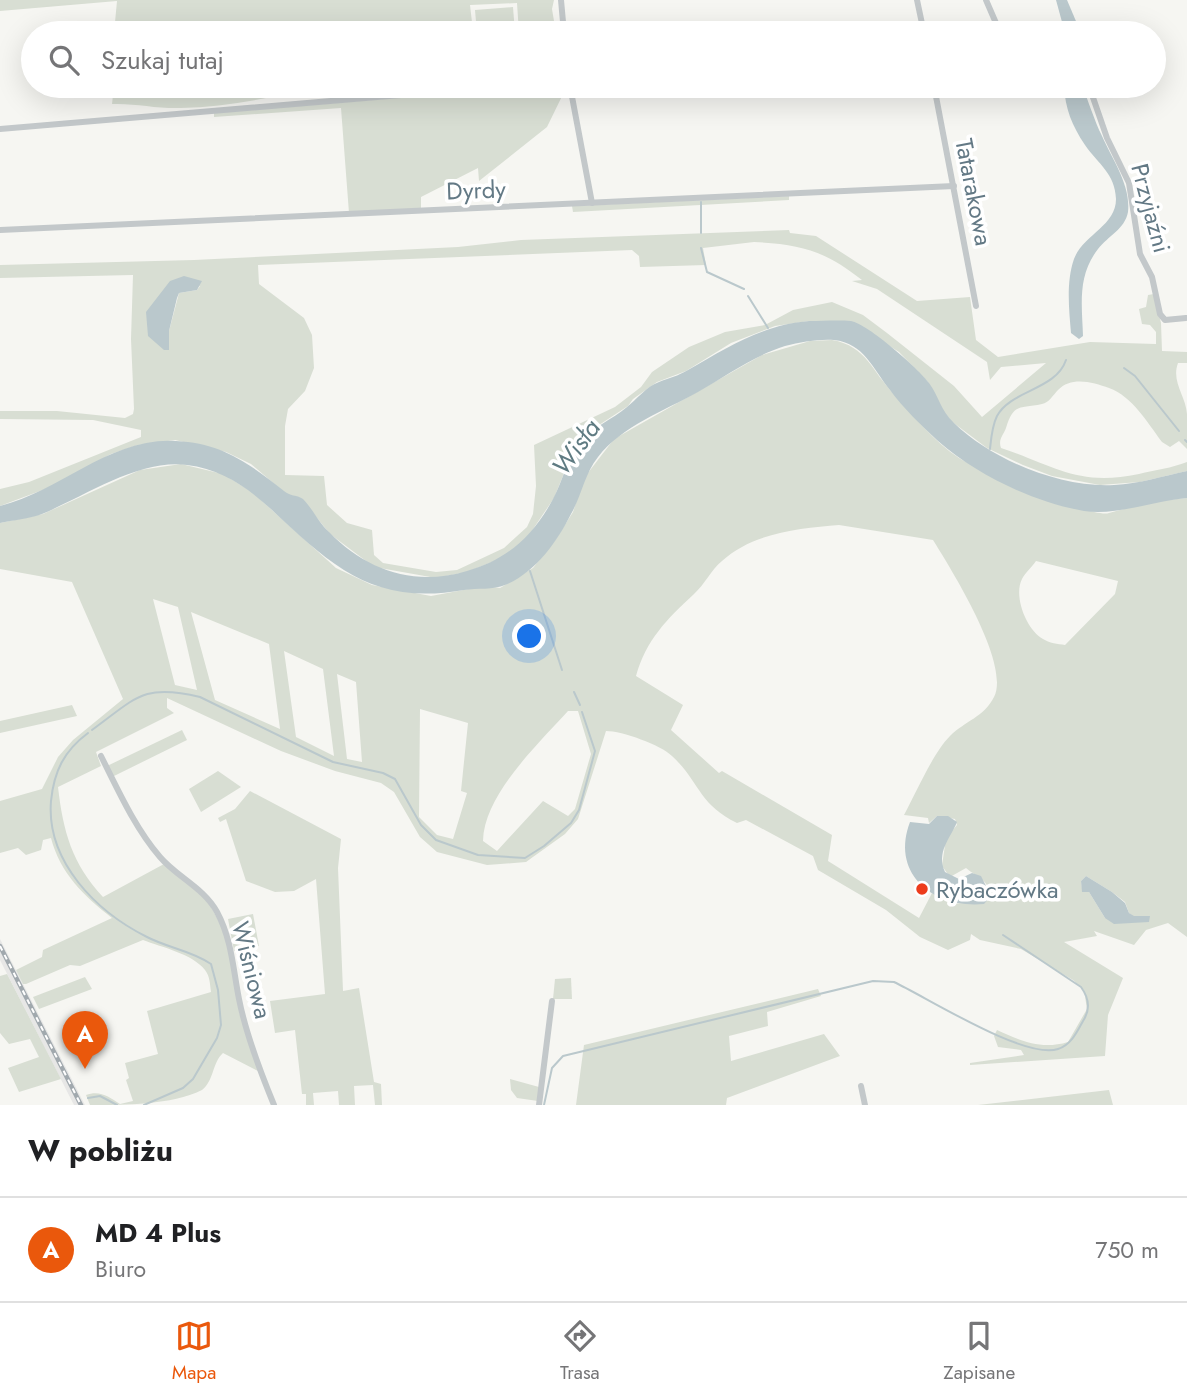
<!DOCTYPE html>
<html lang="pl">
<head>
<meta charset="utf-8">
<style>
  body { margin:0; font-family:Jost,sans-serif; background:#f2f2f2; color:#202124 }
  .you { position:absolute; left:530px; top:637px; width:24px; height:24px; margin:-18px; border:5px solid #fff; border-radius:50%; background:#1a73e8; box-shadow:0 0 0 10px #1a73e833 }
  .badge { display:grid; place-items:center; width:46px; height:46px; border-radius:50%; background:#ea580c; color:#fff; font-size:23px; font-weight:700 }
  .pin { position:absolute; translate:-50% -58px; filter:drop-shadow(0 2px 4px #0008) }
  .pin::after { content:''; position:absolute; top:37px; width:24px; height:21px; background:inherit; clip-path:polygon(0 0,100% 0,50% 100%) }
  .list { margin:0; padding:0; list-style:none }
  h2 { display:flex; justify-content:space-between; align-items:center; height:91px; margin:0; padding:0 28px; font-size:30px }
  h2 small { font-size:23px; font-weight:400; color:#757577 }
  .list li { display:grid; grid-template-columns:46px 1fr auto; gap:21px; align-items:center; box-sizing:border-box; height:105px; padding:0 28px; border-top:2px solid #e0e0e0 }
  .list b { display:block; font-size:26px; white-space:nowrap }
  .list p { margin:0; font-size:23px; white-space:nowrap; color:#757577 }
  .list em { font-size:23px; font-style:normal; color:#757577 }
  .icon { flex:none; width:38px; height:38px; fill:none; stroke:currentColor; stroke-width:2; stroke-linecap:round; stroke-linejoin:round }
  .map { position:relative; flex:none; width:1187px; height:1105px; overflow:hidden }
  .search { position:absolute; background:#fff; box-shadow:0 7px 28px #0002; left:21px; right:21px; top:21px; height:77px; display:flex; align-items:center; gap:18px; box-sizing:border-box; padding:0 24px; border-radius:38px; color:#757577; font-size:26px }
  .sheet { height:196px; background:#fff }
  nav { display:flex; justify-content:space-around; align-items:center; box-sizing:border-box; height:98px; border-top:2px solid #e0e0e0; background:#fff; font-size:19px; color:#757577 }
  nav a { display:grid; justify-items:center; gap:4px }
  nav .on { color:#ea580c }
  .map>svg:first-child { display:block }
  .built { fill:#e7e7e6 }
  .green { fill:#d8ded3; fill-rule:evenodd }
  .water { fill:#bac8cc }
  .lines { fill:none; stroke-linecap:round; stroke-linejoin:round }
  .stream { stroke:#bac8cc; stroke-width:2 }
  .minor { stroke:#c3c8ca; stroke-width:6 }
  .rail-casing { stroke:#a1a9ae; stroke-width:4.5 }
  .rail { stroke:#fff; stroke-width:2; stroke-dasharray:5; stroke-linecap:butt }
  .poi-dot { fill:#ed3c1c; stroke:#fff; stroke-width:2.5 }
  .labels { text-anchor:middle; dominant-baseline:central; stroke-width:7; stroke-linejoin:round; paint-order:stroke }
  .street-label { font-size:24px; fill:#637985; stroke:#fff }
  .poi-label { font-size:24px; fill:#637985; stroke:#fff; text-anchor:start }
  .water-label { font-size:26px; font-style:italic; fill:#5f7b82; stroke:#fff }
</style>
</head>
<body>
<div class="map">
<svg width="1187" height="1105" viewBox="0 0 1187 1105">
  <rect width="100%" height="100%" fill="#f6f6f2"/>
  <polygon class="built" points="0,939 85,1105 74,1105 0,960"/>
  <g class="green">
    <polygon points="0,0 554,0 552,9 556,33 519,33 517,3 470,5 473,31 467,30 467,33 114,33 117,1 0,11"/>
    <polygon points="513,7 515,33 477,33 475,10"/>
    <path d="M114,86H324C277,96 230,107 181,108C158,109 135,103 112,104Z"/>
    <polygon points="540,86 567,86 547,127 479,181 478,168 421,197 421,209 349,213 341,108 214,117 214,113"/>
    <polygon points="789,196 789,200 573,212 572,206"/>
    <path d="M789,230L790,233L816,236L917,301L970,297L976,340L998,357L1090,342L1156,344V332L1150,325L1142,324L1139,309L1146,307L1148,295L1154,294L1161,323L1162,351L1187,352V363H1178C1171,382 1186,396 1187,414C1187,425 1187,437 1187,449L1179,441L1170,447L1162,442C1147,422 1133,397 1109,388C1093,382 1071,376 1058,390C1053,395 1049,403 1042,404C1021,409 1014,402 1006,428C1003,436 998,439 1001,448C1055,466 1078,487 1139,474C1155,470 1172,468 1187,462V471L1140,482L1100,485L1052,476L1023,465L987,448L951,421L935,401L928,382L899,352L849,321H809L775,326L731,343L686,371L657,382L633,399L628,406L596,427L568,463L554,498L525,541L502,558L467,572L436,578L374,567L330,534L301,498L286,494L251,464L226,452L175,440L138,445L111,454L48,488L0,506V489L29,482L141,437V430L93,420L0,419V411H57L125,418L133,414L134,409L131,339L133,275L0,278V265L194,260L458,247L521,240ZM754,242C801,244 825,251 862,280L852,281L877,289L987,362L990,380L1001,367L1046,363L982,417L954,386L887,333L863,315L832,302L793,310L765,325L725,332L689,347L652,372L641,387L615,407L534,445L536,486L533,514L527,527L504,548L457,570L436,572L383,563L374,555L372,530L347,523L327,505L324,476L285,475V426L288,409L305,391L314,368L312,335L304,318L259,284L258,265L632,250L639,256L640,267L706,265L703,248ZM170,281L200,286L197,290L179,293L169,331Z"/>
    <path d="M832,340C867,346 872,372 894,394C914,416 934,442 959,458C978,470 1092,519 1109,513C1133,506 1161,500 1187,498V937L1168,923L1146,930L1134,945L1094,931L1097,936L1064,942L1123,978L1108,1015L1105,1056L970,1065V1063L1024,1055L1021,1050L998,1047L994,1036L997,1030C1021,1041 1041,1050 1068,1042L1087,1009L1084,990L1073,980L1021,949L980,940L971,934L970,940L948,950L920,937L886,910L818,870L813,856L746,820L737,823C698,804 700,782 672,756C661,745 622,731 606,731L578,819L565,834L526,862L487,865L437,852L420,837L394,792L381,783L335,771L281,751L167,698V708L174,713L96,752L101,766L58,787C63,831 72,864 103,897L164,864L207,900L226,934L240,1015L260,1072L223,1053C212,1063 214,1081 202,1090C171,1105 126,1105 90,1105L86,1095C100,1090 109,1097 120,1104L133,1101L126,1080L129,1078L125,1063L158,1054L147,1011L211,992C210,985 210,976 205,970C193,954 161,947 143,940L80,966L70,965L26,984H23L16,970L42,957L43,950L112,918C84,896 60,873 51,838L43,840L41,850L26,855L18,848L0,853V801L42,789L58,757L73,740L123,699L72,582L0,569V523L43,514L140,470L181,464L223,474L252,492L336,568L372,585L431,596L485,586L500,588L533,568L556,539L573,512L584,478L614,439L762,355L810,341ZM839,525L933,540C951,569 1011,664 994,697C984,717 965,721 950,736C933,753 916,793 904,815L928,818L929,823L937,816L955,819L957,825L946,838L942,866L950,877L966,868C978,878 988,879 991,896L988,901L951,904L932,893L919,918L828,861L832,835L722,771L719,773L671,730L683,705L636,676C646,640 667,619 694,594C705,584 711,570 722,561C752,533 800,528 839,525ZM1036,561L1118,581L1115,594L1065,645C1058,644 1049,643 1043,639C1027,630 1013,597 1022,579C1025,573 1032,567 1036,561ZM153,599L178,607L197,690L175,685ZM191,612L269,644L280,729L215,700ZM284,651L323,669L334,756L296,737ZM337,674L356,682L362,762L347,759ZM420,709L468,723L461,791L467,793L453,839L437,835L419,817ZM568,711H578L591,754L575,809L568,816L543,801L497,851L483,841C484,795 538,744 568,711ZM1086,876L1112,892L1125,902L1129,913L1134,917L1150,916L1105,918L1089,892L1082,888L1081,881Z"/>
    <polygon points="72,705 77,716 0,733 0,721"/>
    <polygon points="182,730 187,740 112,777 107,766"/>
    <polygon points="218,771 241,787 201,812 189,789"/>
    <polygon points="250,791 341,839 338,868 343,991 359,988 374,1082 381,1084 382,1105 375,1105 373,1085 354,1086 355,1105 339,1105 338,1091 313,1093 314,1105 306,1105 306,1094 302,1094 295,1030 275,1033 270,1001 325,994 316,879 294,891 275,892 246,881 226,819 220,822 218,818 235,809"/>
    <polygon points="253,914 259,946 234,951 228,919"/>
    <polygon points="7,974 61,1079 19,1092 8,1068 39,1057 30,1039 9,1044 0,1033 0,976"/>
    <polygon points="85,977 92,989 39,1009 33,997"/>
    <polygon points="571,978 572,999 553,999 555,979"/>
    <polygon points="818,989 821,996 767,1012 768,1026 729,1036 731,1061 824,1034 840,1056 727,1098 726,1105 576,1105 584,1045"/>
    <polygon points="510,1079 539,1087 538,1101 517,1098 511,1090"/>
    <polygon points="1109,1090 1113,1105 978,1105"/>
  </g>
  <g class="water">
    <polygon points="1056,0 1067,0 1081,33 1065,33"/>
    <path d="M1064,86H1082C1089,102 1094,120 1102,136C1112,159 1131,185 1128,212C1125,229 1108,236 1098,249C1077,276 1082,305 1083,336L1079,339L1071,333C1069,309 1066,282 1074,259C1083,235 1116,226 1116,199C1115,173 1098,164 1085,145C1072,126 1065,108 1064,86Z"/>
    <polygon points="184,276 202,281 197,290 179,293 177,298 169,331 169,350 164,350 148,336 146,312 170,281"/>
    <path d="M809,321C822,321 838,320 851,321C868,324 919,369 929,383C939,396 940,410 954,423C992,460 1061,488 1114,485C1139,484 1163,476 1187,471V498C1152,501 1117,516 1084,511C1033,502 977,475 938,441C922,426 903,408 890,390C873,369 864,343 834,340C818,339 801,342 785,346C753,356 726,376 698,392C664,411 622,426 598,457C584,475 582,495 571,514C557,542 535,573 505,585C494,590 477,588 464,590C374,606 333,567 272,510C247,487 221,469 187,465C138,459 84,497 42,514C29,519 13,520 0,523V506C61,491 110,437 176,441C222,443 250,464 284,491C289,496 298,495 303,499C312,508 319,523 329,532C366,570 414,587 467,571C507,560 534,535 553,499C563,480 567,459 581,442C593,426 612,420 627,407C636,400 647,386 659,382C669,378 678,376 688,370C728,347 762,325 809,321Z"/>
    <path d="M937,816H948L957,822C950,839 936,852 945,872L959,879L972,873L981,876L991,896L984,904C934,909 890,874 910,822L929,824Z"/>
    <polygon points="1086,876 1112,892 1125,903 1129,913 1134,916 1150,916 1149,922 1114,924 1105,918 1089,892 1082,892 1081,881"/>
  </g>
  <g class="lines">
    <g class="stream">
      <polyline points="701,233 701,202"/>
      <polyline points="701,248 707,272 744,289"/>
      <polyline points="748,296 768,328"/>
      <polyline points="1124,368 1135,376 1179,431"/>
      <polyline points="1185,440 1187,442"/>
      <path d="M990,449C991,439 992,426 997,416C1011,390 1056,390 1066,360"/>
      <polyline points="530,571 562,670"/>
      <polyline points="574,692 580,705"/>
      <path d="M92,730C136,698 143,683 200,697L333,762L383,773L395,779L421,825L436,840L478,855L525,858L544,846L571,823L579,810L595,751L582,712"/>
      <path d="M88,733C64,751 54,771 51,801C46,862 97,912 147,937C168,948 193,951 211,964L218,990L221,1025L217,1038L193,1079L183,1088L144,1105"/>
      <polyline points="88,1098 100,1096 117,1105"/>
      <path d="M544,1105L552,1068L563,1056L873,981L894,982C928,998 1025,1060 1058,1049C1071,1045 1077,1032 1083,1021C1091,1009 1089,998 1081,987L1003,935"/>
    </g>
    <g class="minor">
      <polyline points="561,0 564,33"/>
      <polyline points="917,0 924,33"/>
      <polyline points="986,0 999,30 1005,33"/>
      <polyline points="570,86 592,203"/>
      <polyline points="934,86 976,306"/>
      <polyline points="1089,86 1107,138 1129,183 1140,254 1152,277 1160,314 1165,320 1186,318"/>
      <polyline points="0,129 507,86"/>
      <polyline points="0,230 954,186"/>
      <path d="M101,756C118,790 135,828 160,857C177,877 204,888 217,912C232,940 233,969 239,999C246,1035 260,1071 274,1105"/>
      <polyline points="861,1086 865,1105"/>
      <polyline points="539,1105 552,1001"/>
    </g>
    <g class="rail-casing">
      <polyline id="rail" points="0,946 81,1105"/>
    </g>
    <use href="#rail" class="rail"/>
  </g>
  <circle class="poi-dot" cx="922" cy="889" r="7"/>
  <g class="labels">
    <g class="street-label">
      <text transform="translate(476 190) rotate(-2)">Dyrdy</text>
      <text transform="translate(974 192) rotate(79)">Tatarakowa</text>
      <text transform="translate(1151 208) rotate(75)">Przyjaźni</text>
      <text transform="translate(252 970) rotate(76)">Wiśniowa</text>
    </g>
    <g class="poi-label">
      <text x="936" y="889">Rybaczówka</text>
    </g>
    <g class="water-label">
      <text transform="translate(576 447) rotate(-54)">Wisła</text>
    </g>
  </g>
</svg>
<div class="you"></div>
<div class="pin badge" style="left:85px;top:1069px">A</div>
<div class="search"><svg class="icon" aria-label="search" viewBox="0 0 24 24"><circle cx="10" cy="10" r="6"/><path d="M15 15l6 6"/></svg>Szukaj tutaj</div>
</div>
<section class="sheet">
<h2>W pobliżu<small></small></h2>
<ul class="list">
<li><span class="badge">A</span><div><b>MD 4 Plus</b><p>Biuro</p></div><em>750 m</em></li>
</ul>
</section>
<nav>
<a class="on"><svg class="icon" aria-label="map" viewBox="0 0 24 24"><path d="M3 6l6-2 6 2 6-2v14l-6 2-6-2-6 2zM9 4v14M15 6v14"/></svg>Mapa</a>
<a><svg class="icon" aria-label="directions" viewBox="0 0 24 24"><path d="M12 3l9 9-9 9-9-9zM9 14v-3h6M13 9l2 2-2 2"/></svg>Trasa</a>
<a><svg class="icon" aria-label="saved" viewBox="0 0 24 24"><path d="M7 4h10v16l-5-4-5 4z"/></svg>Zapisane</a>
</nav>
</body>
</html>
